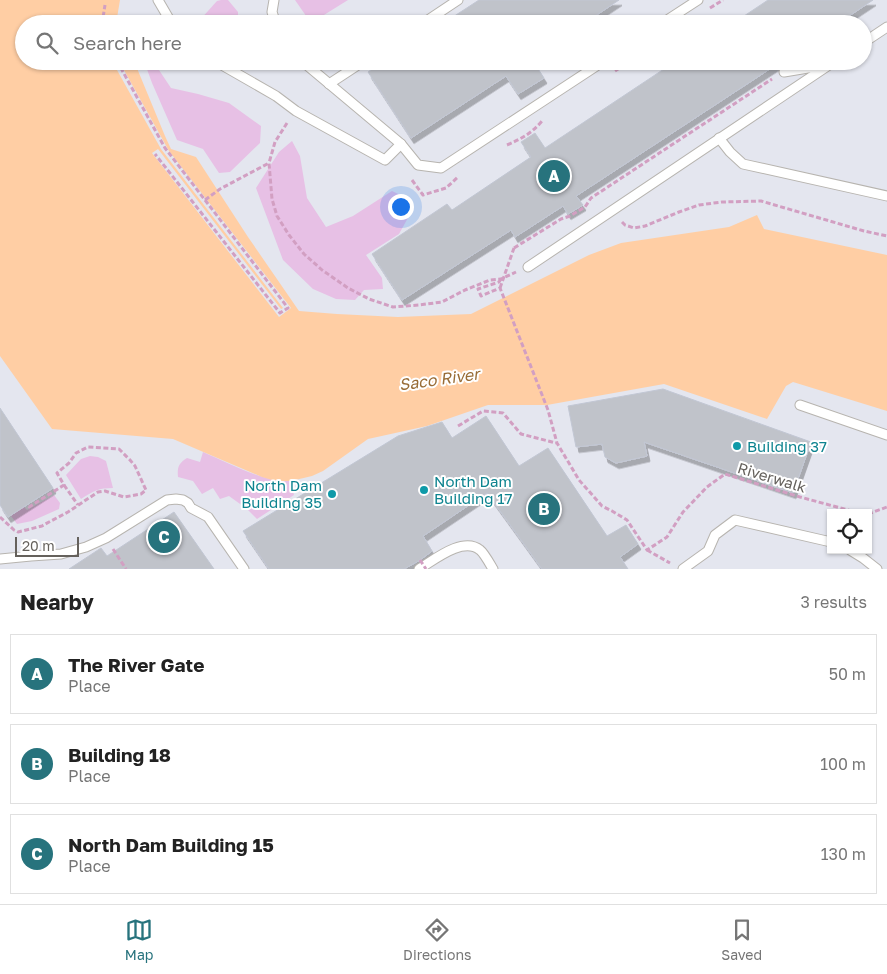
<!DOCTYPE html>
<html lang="en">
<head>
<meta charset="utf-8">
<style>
  body { margin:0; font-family:"Golos Text",sans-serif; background:#f6f6f6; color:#222 }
  .controls { position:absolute; right:15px; bottom:15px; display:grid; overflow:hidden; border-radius:0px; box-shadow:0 1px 4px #0004 }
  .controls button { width:45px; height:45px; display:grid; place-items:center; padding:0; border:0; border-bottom:1px solid #e0e0e0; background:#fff; color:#222; font:25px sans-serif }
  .scale { position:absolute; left:15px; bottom:12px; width:64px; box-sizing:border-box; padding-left:5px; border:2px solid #65615c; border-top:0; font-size:14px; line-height:18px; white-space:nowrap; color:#65615c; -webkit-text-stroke:4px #fff; paint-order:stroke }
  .you { position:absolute; left:400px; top:206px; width:18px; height:18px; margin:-12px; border:4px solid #fff; border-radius:50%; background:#1a73e8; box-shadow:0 0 0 8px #1a73e833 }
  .badge { display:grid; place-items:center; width:32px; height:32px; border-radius:50%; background:#27737d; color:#fff; font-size:16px; font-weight:700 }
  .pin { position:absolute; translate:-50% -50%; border:2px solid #fff; box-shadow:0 1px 5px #0006 }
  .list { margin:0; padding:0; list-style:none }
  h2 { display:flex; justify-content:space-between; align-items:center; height:65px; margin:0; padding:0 20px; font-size:21px }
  h2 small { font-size:16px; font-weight:400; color:#767676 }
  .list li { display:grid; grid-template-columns:32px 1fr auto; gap:15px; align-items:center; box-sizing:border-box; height:80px; margin:0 10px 10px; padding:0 10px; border:1px solid #e0e0e0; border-radius:0px }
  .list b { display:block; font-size:19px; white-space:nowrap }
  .list p { margin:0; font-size:16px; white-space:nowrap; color:#767676 }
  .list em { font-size:16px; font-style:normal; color:#767676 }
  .icon { flex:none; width:28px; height:28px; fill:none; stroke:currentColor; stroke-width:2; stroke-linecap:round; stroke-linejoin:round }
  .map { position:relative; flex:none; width:887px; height:569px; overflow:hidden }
  .search { position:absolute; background:#fff; box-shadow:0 1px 4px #0004; left:15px; right:15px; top:15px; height:55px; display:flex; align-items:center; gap:12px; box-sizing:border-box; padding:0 18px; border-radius:28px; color:#767676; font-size:19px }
  .sheet { height:335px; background:#fff }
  nav { display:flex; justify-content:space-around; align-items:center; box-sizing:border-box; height:70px; border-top:1px solid #e0e0e0; background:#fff; font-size:14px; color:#767676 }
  nav a { display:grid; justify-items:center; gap:2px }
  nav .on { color:#27737d }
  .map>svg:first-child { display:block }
  .green { fill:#e7c0e5 }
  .water { fill:#ffcea4 }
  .pier { fill:#e4e6ef }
  .building { fill:#c0c3ca; stroke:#c2c7d4; filter:url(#shadow) }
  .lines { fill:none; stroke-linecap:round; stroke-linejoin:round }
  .service-casing { stroke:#b7b4af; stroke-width:11 }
  .path { stroke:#d29fc2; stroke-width:3; stroke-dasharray:5 2.5; stroke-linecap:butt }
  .service { stroke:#fff; stroke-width:9 }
  .path-bridge { stroke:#d29fc2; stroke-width:3; stroke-dasharray:5 2.5; stroke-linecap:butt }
  .culture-dot { fill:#0f9aa8; stroke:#fff; stroke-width:2 }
  .labels { text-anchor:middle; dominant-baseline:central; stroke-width:4; stroke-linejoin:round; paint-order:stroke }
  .culture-label { font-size:15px; fill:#0d838f; stroke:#fff; text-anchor:start }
  .street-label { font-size:15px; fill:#65615c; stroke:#fff }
  .water-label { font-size:16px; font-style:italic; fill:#986c36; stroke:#fff }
</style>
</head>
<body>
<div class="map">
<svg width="887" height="569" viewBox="0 0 887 569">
  <defs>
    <filter id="shadow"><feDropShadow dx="3" dy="5.5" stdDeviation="0" flood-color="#0004"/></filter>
  </defs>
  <rect width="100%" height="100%" fill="#e4e6ef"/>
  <g class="green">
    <polygon points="221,0 228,0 238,12 238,24 200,24 199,21 217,1"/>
    <polygon points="295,0 348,0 311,23"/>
    <polygon points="144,61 153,61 171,88 198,94 229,103 261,126 260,143 230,172 219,173 203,149 177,140 152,83"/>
    <polygon points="292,141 300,156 307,198 326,227 353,216 392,191 409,199 409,216 399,234 366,255 382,278 383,289 364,290 355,300 336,299 313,289 283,260 256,188 279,152"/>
    <path d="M203,452C229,463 263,482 290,481L294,495L257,519L247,509L229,496L220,499L213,488L202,494L193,481L178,477C177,467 179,463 187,458L200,462Z"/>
    <path d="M90,456L98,457L106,461L113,488C99,488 93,491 81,499L66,475L81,459Z"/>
    <polygon points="54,495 60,503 59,509 32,521 17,524 11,516 24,507 27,510"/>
  </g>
  <polygon class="water" points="0,0 120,0 116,24 24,24 24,61 134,61 165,136 171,149 196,157 248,237 299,311 337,314 398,317 471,314 589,255 621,243 729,227 757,215 764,229 887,255 887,411 793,382 786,386 767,419 664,384 547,405 488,405 427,426 368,439 323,471 312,476 291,481 282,481 272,480 262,477 173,439 52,429 0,356"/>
  <polygon class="pier" points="112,61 119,61 169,151 291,308 279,317 152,153 158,149 281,309 283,308 161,149"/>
  <g class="building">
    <polygon points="479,0 619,0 583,24 442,24"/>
    <polygon points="768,0 873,0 837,24 732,24"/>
    <polygon points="384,61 533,61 544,78 518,94 506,76 411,138 368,72"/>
    <polygon points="676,61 782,61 576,196 583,205 568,214 563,206 515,237 511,230 402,300 372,254 447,204 452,210 531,157 521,142 535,133 545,148"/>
    <polygon points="663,389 811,442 793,493 644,442 647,456 616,463 605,457 602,444 576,447 568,406"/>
    <polygon points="0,408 53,488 8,517 0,505"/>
    <polygon points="486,416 519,466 548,448 607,536 626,525 638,544 620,557 628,569 542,569 487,493 423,536 432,551 420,560 404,569 269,569 243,531 398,436 442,422 452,438"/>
    <polygon points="174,512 214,569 69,569 101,548 107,556"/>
  </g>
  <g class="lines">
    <g class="service-casing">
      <g id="service">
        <polyline points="158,0 172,24"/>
        <polyline points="274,0 272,12 276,24"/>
        <polyline points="422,24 458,0"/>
        <polyline points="661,24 698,0"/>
        <polyline points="863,43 887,27"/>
        <polyline points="215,61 276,96 296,111 385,160 401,144"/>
        <polyline points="302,61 401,144 418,165 441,168 604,61"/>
        <polyline points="784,72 814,67 823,61"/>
        <polyline points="329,84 364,61"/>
        <polyline points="719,138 730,152 743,164 887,196"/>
        <polyline points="528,267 835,61"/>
        <polyline points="800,405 887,435"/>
        <polyline points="850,550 863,558 877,569"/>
        <polyline points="0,559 31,556 61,554 86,547 106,538 167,500 176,499 183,500 188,503 191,508 208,517 244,569"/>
        <path d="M419,569C434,560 463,536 480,550C484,553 490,564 493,569"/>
        <polyline points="683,569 708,551 715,535 735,520 831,542"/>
      </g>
    </g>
    <g class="path">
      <polyline points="710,8 723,0"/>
      <polyline points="102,24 105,5"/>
      <polyline points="117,61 165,148 288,308 280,313 155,154"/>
      <polyline points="615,71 630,61"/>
      <polyline points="287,123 275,142 269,163 272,199 277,216 289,235 304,254 322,270 348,288 369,299 393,307 419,305 442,302 465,290 490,280 501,279 516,272"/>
      <path d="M507,145C521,139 532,133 542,121"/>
      <polyline points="412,180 423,195 446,188 458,177"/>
      <polyline points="205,200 220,189 269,163"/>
      <polyline points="622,222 625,225 634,228 645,226 679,212 699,205 722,202 761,201 864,231 887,236"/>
      <polyline points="514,248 561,219 570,216 585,207 591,198 772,79"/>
      <polyline points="501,279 499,282 478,289 481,296 500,288 548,410 557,443 579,480 602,506 612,511 627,520 647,550 667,537 683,512 707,487 725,474 800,497 859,513"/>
      <polyline points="458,426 483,411 503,413 521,434 556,443"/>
      <polyline points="64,485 78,505"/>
      <polyline points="868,514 887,507"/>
      <polyline points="0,517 14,530 18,532 42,526 49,522 68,512 98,492 105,491 124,497 141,494 146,490 135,466 130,460 119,449 88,447 76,453 69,463 57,473 64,485 29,507 27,505"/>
      <polyline points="113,549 126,569"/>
      <polyline points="647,550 670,563"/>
    </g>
    <use href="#service" class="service"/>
    <g class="path-bridge">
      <polyline points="500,288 514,248"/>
      <polyline points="420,560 426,569"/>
    </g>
  </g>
  <g class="culture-dot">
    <circle cx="737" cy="446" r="5"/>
    <circle cx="424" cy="490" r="5"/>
    <circle cx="332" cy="494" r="5"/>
  </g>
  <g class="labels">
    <g class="culture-label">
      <text x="747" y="446">Building 37</text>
      <text x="434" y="481">North Dam<tspan x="434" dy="17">Building 17</tspan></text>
      <text x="322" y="485" text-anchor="end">North Dam<tspan x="322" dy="17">Building 35</tspan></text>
    </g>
    <g class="street-label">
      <text transform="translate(772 477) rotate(17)">Riverwalk</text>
    </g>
    <g class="water-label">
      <text transform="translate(439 379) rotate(-8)">Saco River</text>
    </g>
  </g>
</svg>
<div class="controls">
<button><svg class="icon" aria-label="locate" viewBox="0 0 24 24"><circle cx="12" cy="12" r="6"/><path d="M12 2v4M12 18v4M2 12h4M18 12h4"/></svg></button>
</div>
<div class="scale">20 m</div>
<div class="you"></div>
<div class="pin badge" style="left:554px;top:176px">A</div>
<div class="pin badge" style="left:544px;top:509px">B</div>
<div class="pin badge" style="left:164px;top:537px">C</div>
<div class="search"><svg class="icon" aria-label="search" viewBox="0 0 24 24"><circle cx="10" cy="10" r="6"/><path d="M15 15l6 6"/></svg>Search here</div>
</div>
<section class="sheet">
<h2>Nearby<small>3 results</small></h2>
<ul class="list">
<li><span class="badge">A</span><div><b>The River Gate</b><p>Place</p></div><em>50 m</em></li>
<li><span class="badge">B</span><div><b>Building 18</b><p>Place</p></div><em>100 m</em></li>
<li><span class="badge">C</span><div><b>North Dam Building 15</b><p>Place</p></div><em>130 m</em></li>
</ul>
</section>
<nav>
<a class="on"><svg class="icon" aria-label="map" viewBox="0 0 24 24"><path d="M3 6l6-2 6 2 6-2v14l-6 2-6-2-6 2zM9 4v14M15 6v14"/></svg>Map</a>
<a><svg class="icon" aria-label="directions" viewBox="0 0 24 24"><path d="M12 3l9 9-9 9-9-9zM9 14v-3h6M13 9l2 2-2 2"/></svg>Directions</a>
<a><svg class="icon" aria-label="saved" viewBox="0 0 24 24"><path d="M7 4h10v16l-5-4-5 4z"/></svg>Saved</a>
</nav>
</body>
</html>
